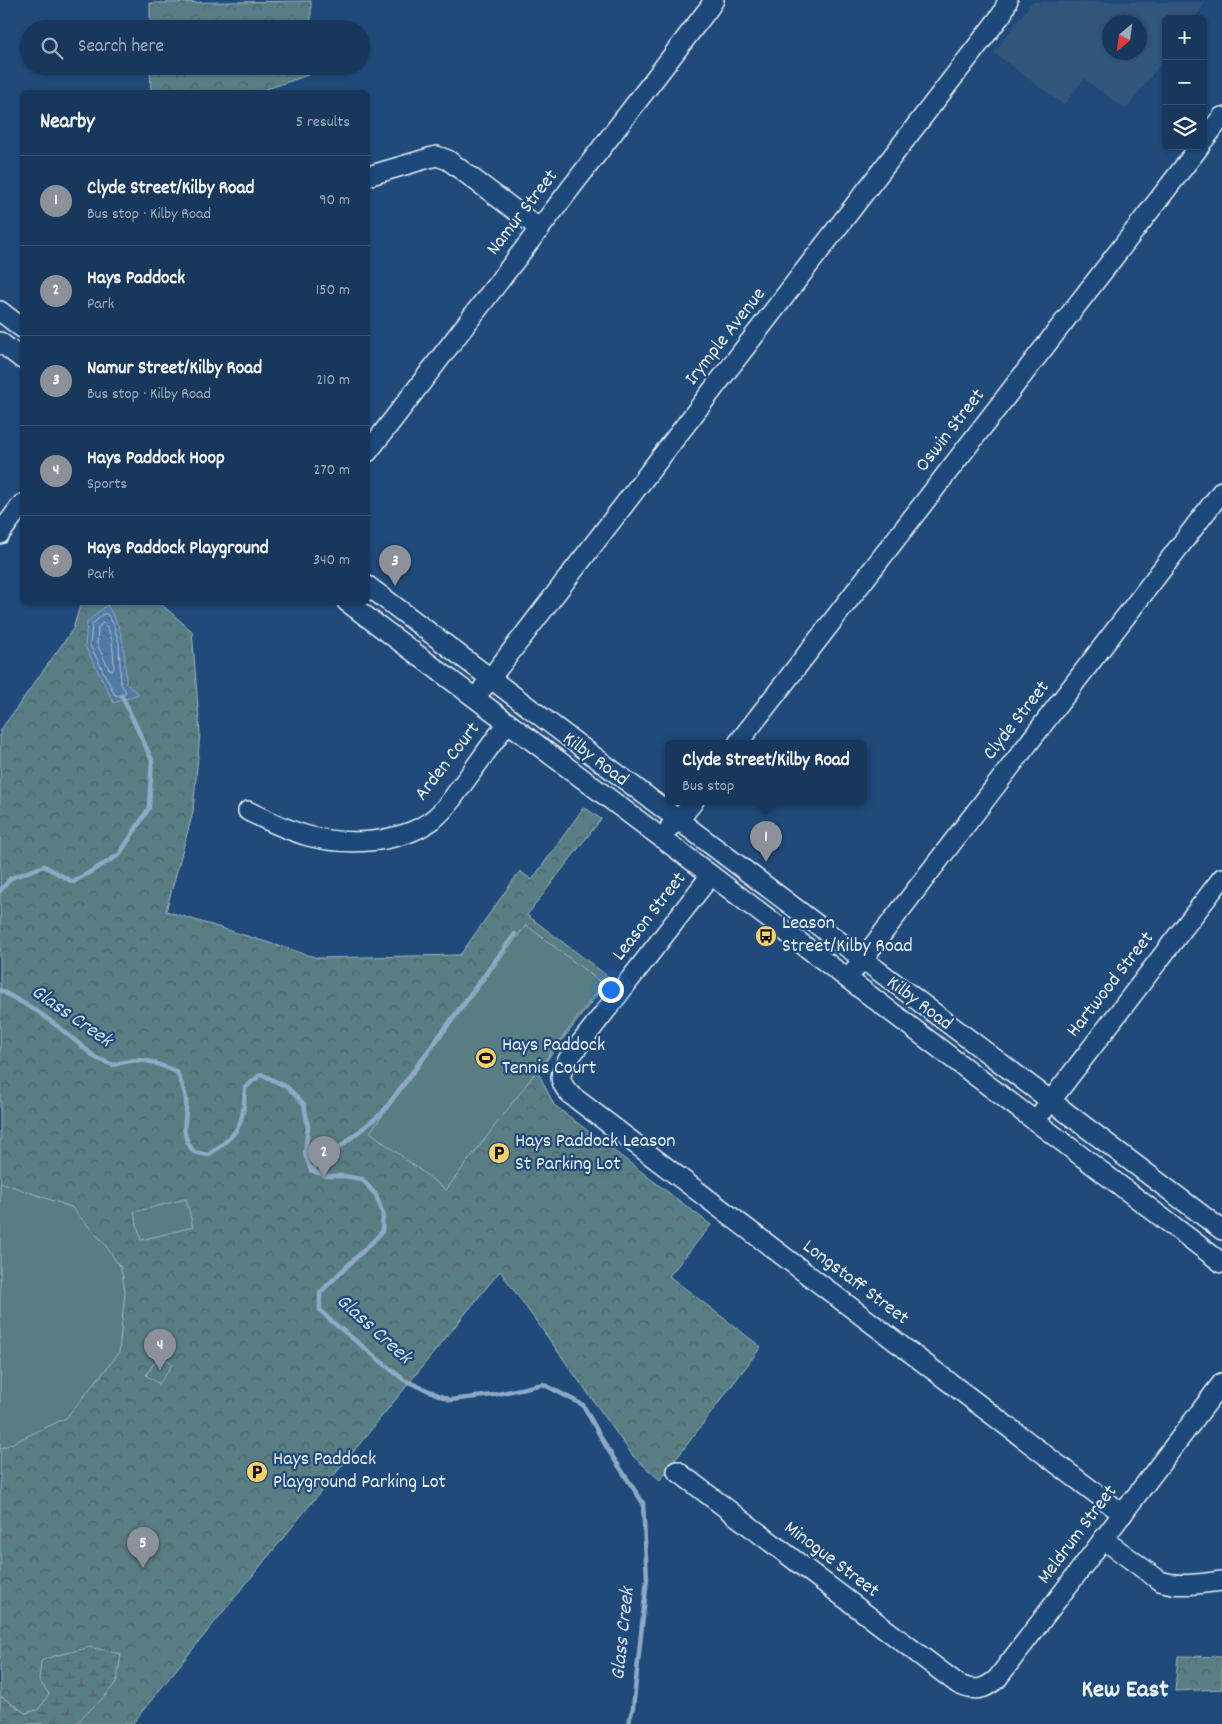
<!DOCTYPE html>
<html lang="en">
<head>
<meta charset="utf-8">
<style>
  body { margin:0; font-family:Dekko,sans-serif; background:#203f62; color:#f1f3f6 }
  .controls { position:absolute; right:15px; top:15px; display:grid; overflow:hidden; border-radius:8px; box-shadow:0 1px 4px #0004 }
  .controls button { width:45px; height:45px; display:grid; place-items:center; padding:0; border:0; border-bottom:1px solid #365272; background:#17385c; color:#f1f3f6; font:25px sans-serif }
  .compass { position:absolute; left:1102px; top:15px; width:45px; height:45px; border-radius:50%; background:#17385c; box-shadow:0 1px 4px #0004; rotate:209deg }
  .you { position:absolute; left:610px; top:989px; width:18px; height:18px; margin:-12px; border:4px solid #fff; border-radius:50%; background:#1a73e8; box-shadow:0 0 0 8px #1a73e833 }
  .badge { display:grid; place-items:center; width:32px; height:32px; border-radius:50%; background:#8c9099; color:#fff; font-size:16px; font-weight:700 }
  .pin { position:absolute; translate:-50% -41px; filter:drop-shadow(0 1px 2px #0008) }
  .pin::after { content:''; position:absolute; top:26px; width:18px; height:15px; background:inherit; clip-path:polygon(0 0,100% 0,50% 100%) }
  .popup { position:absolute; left:665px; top:740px; width:202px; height:65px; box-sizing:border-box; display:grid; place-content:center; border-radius:8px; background:#17385c; filter:drop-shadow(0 1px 4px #0005); font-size:16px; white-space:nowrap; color:#9eacbb }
  .popup b { font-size:19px; color:#f1f3f6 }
  .popup::after { content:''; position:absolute; left:50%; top:100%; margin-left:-10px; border:10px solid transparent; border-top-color:#17385c }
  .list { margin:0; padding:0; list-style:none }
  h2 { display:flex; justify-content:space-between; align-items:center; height:65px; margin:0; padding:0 20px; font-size:21px }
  h2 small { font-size:16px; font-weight:400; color:#9eacbb }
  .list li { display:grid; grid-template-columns:32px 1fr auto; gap:15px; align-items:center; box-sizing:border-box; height:90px; padding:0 20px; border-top:1px solid #365272 }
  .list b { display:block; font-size:19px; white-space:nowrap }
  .list p { margin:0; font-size:16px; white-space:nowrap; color:#9eacbb }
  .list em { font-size:16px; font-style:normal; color:#9eacbb }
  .icon { flex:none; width:28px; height:28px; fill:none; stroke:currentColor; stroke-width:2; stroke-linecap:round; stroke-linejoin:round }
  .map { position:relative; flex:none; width:1222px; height:1724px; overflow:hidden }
  .search { position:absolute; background:#17385c; box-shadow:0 1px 4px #0004; left:20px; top:20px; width:350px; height:55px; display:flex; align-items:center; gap:12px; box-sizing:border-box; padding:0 18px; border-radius:28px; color:#9eacbb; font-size:19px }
  .panel { position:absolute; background:#17385c; box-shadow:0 1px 4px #0004; left:20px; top:90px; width:350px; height:515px; border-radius:8px }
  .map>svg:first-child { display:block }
  .built { fill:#32547b; fill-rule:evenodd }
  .forest { fill:url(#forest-crowns); stroke:#a0b7be }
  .wetland { fill:url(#wetland-marsh); stroke:#a0b7be }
  .pitch { fill:#587d83; stroke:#a0b7be }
  .water { fill:url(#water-ripples); stroke:#8daac6 }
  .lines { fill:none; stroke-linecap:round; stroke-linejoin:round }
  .shore { stroke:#acc1d7; stroke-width:1 }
  .stream { stroke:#8daac6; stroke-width:4.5 }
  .minor-casing { stroke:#e8f1f8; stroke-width:22 }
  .minor { stroke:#1f4a7a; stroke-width:19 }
  .labels { text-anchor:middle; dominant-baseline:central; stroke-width:4.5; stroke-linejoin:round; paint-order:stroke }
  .street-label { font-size:20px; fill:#e8f1f8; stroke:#1f4a7a }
  .poi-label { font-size:20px; fill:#e8f1f8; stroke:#1f4a7a; text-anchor:start }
  .water-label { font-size:21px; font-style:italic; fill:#d1dfec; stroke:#1f4a7a }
  .district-label { font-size:25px; font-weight:bold; fill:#e8f1f8; stroke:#1f4a7a }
</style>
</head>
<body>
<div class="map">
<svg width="1222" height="1724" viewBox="0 0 1222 1724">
  <defs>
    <pattern id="forest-crowns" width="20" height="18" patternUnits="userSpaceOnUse" patternTransform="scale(1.25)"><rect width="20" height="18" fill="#587d83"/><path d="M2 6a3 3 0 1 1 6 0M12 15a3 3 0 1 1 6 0" fill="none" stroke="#506569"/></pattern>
    <pattern id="wetland-marsh" width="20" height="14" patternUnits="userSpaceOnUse" patternTransform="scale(1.25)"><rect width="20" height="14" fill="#587d83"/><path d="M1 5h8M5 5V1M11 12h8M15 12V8" fill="none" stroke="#506569"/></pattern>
    <pattern id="water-ripples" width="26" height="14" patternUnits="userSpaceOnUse" patternTransform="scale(1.25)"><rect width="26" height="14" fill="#517aa5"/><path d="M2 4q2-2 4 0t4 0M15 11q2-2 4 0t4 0" fill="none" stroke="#4c647c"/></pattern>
  </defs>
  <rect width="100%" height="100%" fill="#1f4a7a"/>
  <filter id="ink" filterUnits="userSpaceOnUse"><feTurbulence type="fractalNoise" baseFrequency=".02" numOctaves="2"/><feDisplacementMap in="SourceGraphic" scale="10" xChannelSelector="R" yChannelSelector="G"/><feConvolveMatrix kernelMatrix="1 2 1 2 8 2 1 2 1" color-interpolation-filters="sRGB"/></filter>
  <g filter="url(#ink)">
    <path class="built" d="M1032,2H1206L1194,19H1166V56L1126,110L1084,79L1064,105L994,53ZM1110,22H1140V52H1110Z"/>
    <g class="forest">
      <polygon points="311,1 311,29 150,29 150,3"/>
      <polygon points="150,66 311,66 311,74 258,92 151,92"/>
      <polygon points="79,603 160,603 192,631 200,733 193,812 166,911 318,958 460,955 520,871 532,880 584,807 601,819 527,915 610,978 538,1072 554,1105 711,1225 669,1276 761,1347 660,1480 633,1456 500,1271 132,1724 0,1724 0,731 73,629 80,606"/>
      <polygon points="1178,1656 1222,1657 1222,1689 1175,1691"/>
    </g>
    <path class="wetland" d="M89,1647L121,1654L117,1681L106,1695L75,1724H0V1698L2,1697L25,1713L38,1710L49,1694L39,1680L41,1661C56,1654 72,1653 89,1647Z"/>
    <g class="pitch">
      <polygon points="526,925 603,984 446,1190 370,1132"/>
      <polygon points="0,1182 71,1207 103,1242 121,1268 125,1291 119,1353 66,1418 0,1449"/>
      <polygon points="186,1199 193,1227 141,1240 134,1212"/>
      <polygon points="160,1355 173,1364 159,1384 146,1375"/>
    </g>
    <path class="water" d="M107,605C126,635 124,649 126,684L139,694L114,703L85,646L87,622Z"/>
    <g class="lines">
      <g class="shore">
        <polygon points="104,614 107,614 113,623 119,643 121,684 126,692 118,696 115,695 90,645 92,625"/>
        <path d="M103,623C114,629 113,656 114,668L112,671L109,669L97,644L98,628Z"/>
      </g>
      <g class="stream">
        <polyline points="0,891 11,878 44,866 73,882 119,855 149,808 152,760 122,696"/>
        <path d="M0,990L37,1011L60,1028L96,1058L113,1065C142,1056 149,1060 177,1072C180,1080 185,1090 186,1099C188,1122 177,1130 194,1152L208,1155C240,1132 243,1127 245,1088L261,1074L287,1087L304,1104L308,1127L305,1154L311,1170L326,1176H344L362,1179L376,1195L383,1214L382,1232C362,1253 340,1272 320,1293V1310L330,1320L404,1380L450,1400L493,1395L543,1384L583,1405L607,1448L643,1503L647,1579L633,1708L628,1724"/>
        <polyline points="311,1170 382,1113 515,934"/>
      </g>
      <g class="minor-casing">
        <g id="minor">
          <polyline points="1203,141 1222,117"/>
          <polyline points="368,176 429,158 437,156 448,160 540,229"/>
          <polyline points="0,311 22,328"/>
          <polyline points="0,342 22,359"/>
          <polyline points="368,452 709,8 714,0"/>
          <polyline points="0,534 22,504"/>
          <polyline points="368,586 1222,1230"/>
          <polyline points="347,602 711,875 1222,1263"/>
          <polyline points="483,688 1002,14 1008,0"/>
          <polyline points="738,743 1200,146"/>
          <path d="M248,811C268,821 287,830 308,836C346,846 398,844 431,821C439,815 446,807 452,799L507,723"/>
          <polyline points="670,827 679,820 694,801"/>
          <path d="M711,875L569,1058C559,1074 557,1081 571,1095L1123,1514"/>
          <polyline points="856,968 1222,491"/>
          <polyline points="1043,1111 1222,878"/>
          <path d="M677,1471L958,1684C974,1692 984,1690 997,1679L1222,1383"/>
          <path d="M1103,1539L1160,1581C1180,1588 1202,1583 1222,1581"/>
        </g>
      </g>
      <use href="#minor" class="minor"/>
    </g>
  </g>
  <defs>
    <g id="bus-disc" transform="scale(1.125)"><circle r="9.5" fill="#ffd166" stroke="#1f4a7a"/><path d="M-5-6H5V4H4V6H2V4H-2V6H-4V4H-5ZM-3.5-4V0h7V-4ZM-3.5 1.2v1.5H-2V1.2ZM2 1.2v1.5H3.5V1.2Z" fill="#111"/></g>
    <g id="stadium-disc" transform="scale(1.125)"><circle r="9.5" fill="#ffd166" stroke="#1f4a7a"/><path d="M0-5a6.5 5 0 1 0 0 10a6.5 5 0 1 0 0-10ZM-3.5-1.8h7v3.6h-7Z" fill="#111"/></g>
    <g id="parking-disc" transform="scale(1.125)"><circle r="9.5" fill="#ffd166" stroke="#1f4a7a"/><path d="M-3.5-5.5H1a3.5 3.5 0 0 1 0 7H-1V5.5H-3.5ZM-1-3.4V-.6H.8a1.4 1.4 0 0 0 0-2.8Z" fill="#111"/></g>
  </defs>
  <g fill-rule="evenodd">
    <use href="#bus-disc" x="766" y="936"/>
    <use href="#stadium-disc" x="486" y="1058"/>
    <use href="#parking-disc" x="499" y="1153"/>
    <use href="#parking-disc" x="257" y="1472"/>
  </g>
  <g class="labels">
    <g class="street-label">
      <text transform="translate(523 213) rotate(-52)">Namur Street</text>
      <text transform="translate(726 337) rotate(-52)">Irymple Avenue</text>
      <text transform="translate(951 431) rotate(-52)">Oswin Street</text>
      <text transform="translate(1017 721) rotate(-52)">Clyde Street</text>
      <text transform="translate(595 760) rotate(37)">Kilby Road</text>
      <text transform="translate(448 762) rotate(-52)">Arden Court</text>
      <text transform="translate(650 917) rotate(-52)">Leason Street</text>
      <text transform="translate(1111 985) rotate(-52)">Hartwood Street</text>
      <text transform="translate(919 1004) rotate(37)">Kilby Road</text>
      <text transform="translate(855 1283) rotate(37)">Longstaff Street</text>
      <text transform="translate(1078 1535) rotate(-53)">Meldrum Street</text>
      <text transform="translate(831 1560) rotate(37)">Minogue Street</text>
    </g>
    <g class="poi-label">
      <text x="782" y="924">Leason<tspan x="782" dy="23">Street/Kilby Road</tspan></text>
      <text x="502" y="1046">Hays Paddock<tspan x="502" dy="23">Tennis Court</tspan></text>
      <text x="515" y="1142">Hays Paddock Leason<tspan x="515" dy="23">St Parking Lot</tspan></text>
      <text x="273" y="1460">Hays Paddock<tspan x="273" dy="23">Playground Parking Lot</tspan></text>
    </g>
    <g class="water-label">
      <text transform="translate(71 1017) rotate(35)">Glass Creek</text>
      <text transform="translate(373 1330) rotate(42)">Glass Creek</text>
      <text transform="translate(624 1634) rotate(-84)">Glass Creek</text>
    </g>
    <g class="district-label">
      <text x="1125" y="1691">Kew East</text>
    </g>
  </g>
</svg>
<div class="controls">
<button>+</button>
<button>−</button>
<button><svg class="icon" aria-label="layers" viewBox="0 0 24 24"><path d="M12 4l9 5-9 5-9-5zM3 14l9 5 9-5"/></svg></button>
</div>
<svg class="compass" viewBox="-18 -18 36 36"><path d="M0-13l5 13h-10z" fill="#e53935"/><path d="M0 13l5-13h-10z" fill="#9eacbb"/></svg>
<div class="you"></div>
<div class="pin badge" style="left:766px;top:862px">1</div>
<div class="popup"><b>Clyde Street/Kilby Road</b>Bus stop</div>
<div class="pin badge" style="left:324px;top:1177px">2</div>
<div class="pin badge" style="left:395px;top:586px">3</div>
<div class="pin badge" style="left:160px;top:1370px">4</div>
<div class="pin badge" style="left:143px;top:1568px">5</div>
<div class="search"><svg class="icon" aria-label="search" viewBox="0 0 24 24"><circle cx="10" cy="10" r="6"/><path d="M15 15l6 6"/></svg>Search here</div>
<section class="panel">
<h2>Nearby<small>5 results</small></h2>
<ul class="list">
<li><span class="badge">1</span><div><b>Clyde Street/Kilby Road</b><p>Bus stop · Kilby Road</p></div><em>90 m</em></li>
<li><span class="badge">2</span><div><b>Hays Paddock</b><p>Park</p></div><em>150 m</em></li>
<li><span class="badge">3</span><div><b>Namur Street/Kilby Road</b><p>Bus stop · Kilby Road</p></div><em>210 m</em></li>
<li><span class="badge">4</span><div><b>Hays Paddock Hoop</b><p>Sports</p></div><em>270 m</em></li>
<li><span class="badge">5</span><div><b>Hays Paddock Playground</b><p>Park</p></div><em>340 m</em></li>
</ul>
</section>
</div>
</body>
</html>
